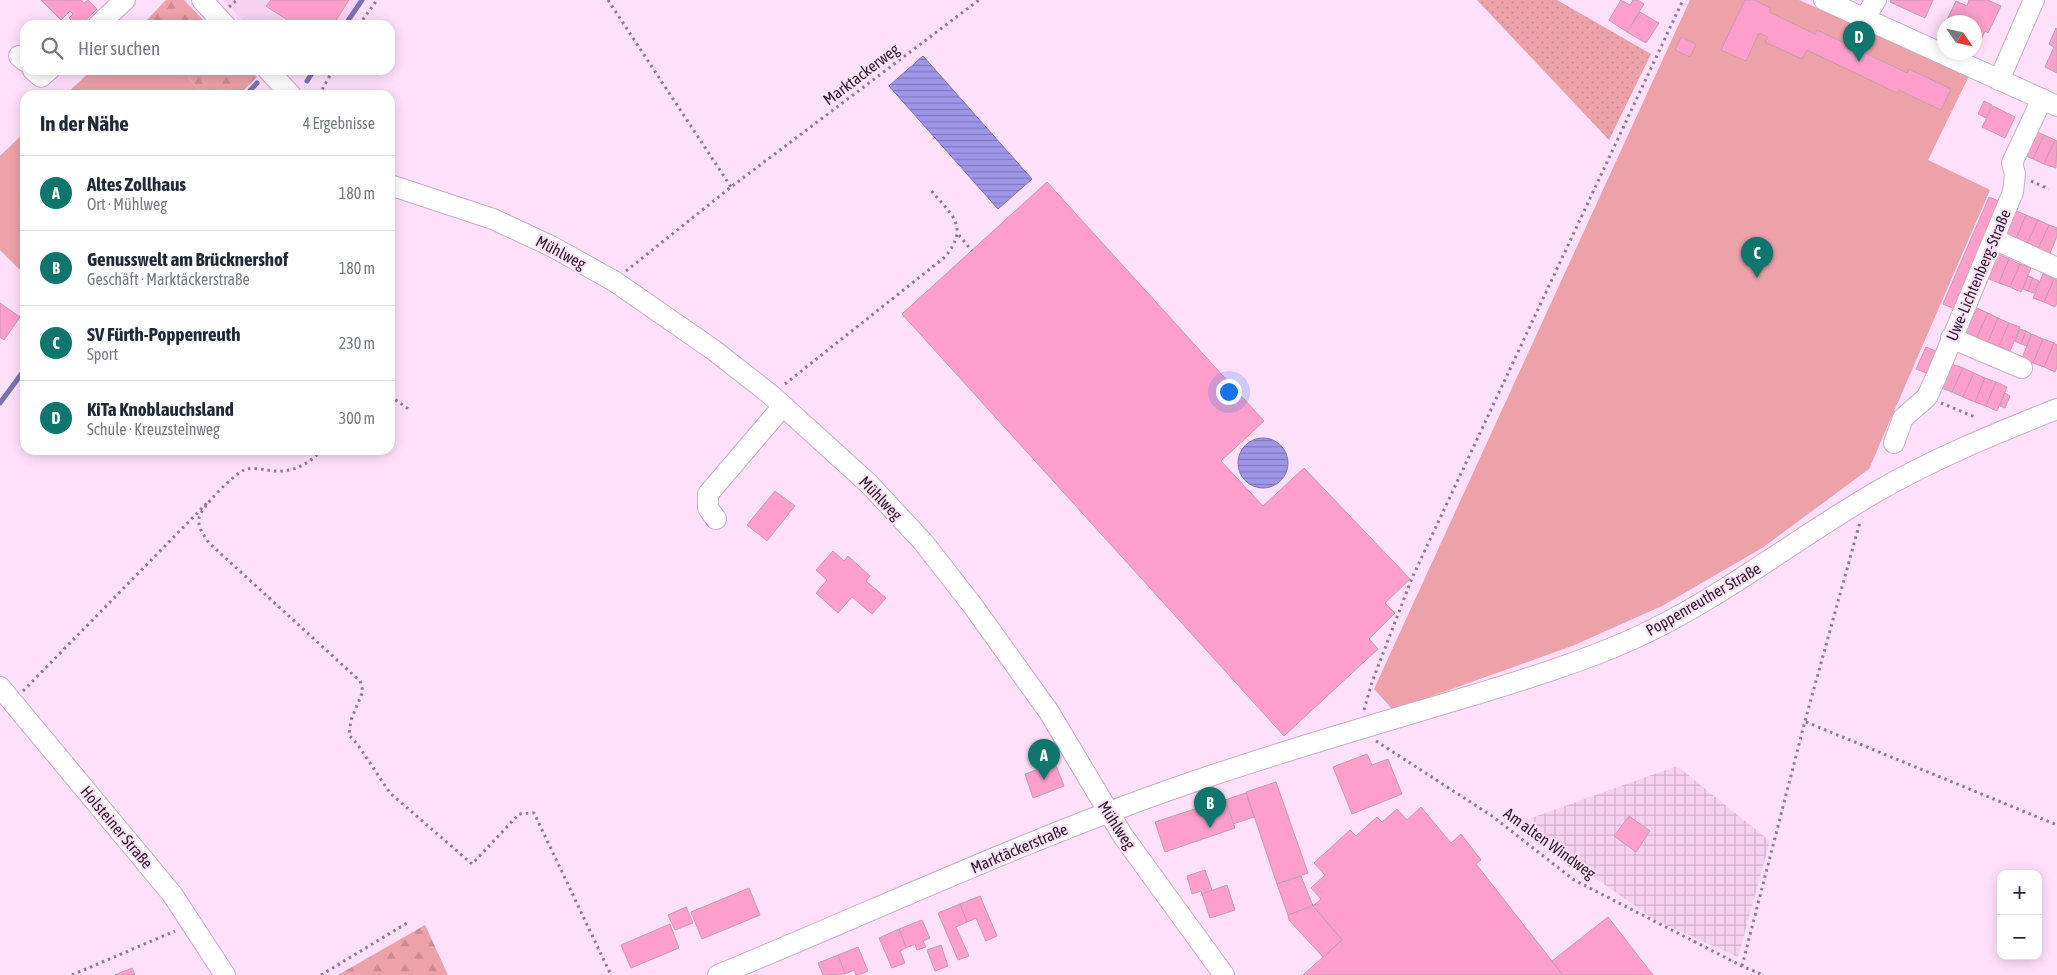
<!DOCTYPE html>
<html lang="de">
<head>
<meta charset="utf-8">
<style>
  body { margin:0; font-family:"Asap Condensed",sans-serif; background:#f2f2f3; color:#1f2937 }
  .controls { position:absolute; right:15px; bottom:15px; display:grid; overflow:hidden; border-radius:10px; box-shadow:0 2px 12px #0003 }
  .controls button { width:45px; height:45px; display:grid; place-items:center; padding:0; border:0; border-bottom:1px solid #e0e1e3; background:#fff; color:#1f2937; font:25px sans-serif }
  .compass { position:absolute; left:1937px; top:15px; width:45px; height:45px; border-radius:50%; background:#fff; box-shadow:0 2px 12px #0003; rotate:124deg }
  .you { position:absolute; left:1228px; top:391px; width:18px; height:18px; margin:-12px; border:4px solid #fff; border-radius:50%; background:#1a73e8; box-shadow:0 0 0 8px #1a73e833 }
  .badge { display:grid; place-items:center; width:32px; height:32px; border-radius:50%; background:#0f766e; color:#fff; font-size:16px; font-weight:700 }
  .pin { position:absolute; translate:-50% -41px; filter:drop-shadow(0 1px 2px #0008) }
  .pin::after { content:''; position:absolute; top:26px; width:18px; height:15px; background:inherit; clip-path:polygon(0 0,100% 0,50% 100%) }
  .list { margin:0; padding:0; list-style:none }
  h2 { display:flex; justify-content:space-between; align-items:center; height:65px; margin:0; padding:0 20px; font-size:21px }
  h2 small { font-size:16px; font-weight:400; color:#747a83 }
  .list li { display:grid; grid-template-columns:32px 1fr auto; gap:15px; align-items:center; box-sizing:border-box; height:75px; padding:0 20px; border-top:1px solid #e0e1e3 }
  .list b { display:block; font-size:19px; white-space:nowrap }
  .list p { margin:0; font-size:16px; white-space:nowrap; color:#747a83 }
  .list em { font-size:16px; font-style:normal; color:#747a83 }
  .icon { flex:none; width:28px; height:28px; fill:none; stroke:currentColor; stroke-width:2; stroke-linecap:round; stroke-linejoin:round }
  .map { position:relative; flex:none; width:2057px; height:975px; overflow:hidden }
  .search { position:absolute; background:#fff; box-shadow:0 2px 12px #0003; left:20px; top:20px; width:375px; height:55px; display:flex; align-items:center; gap:12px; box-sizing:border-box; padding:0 18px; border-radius:15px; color:#747a83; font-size:19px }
  .panel { position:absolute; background:#fff; box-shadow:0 2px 12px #0003; left:20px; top:90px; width:375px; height:365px; border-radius:15px }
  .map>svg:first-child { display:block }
  .built { fill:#f6d1f1 }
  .industrial { fill:url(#industrial-grid) }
  .grass { fill:url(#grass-dots) }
  .forest { fill:url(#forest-firs) }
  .park { fill:#eda1a9 }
  .water { fill:url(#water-rules); stroke:#7c72b0 }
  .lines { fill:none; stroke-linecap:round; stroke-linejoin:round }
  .stream { stroke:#7c72b0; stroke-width:5 }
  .building { fill:#fd9fca; stroke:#c39eae }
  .minor-casing { stroke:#caacc6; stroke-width:22 }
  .path { stroke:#917c8f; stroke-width:3; stroke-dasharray:2.5 4; stroke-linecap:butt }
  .minor { stroke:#fff; stroke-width:20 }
  .labels { text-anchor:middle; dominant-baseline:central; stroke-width:4; stroke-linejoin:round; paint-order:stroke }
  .street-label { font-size:16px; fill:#291e28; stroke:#ffe0fb }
</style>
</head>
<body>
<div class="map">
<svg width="2057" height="975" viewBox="0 0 2057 975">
  <defs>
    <pattern id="industrial-grid" width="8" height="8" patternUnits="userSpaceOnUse" patternTransform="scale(1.25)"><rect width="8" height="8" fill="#f6d1f1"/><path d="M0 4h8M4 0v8" fill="none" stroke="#d3b3cf"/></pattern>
    <pattern id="grass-dots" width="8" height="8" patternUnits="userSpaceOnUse" patternTransform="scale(1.25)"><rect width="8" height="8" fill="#eda1a9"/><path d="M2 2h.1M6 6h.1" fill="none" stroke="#cb8a91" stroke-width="1.8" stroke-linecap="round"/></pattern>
    <pattern id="forest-firs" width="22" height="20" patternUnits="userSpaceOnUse" patternTransform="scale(1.25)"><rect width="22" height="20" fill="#eda1a9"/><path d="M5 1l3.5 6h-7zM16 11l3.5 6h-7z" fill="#cb8a91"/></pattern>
    <pattern id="water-rules" width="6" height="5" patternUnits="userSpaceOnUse" patternTransform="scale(1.25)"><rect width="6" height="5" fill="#9f96ea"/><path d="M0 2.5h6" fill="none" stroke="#827abe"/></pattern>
  </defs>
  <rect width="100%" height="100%" fill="#ffe0fb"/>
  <polygon class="built" points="223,0 359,0 341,25 247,25"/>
  <polygon class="industrial" points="1677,766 1770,841 1738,957 1655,920 1517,823"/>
  <polygon class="grass" points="1477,0 1557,0 1651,54 1609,140"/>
  <g class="forest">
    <polygon points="166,0 184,0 208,25 148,25 145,22"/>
    <polygon points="183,70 251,70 257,77 239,95 203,95"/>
    <polygon points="425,925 448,975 338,975"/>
  </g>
  <g class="park">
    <polygon points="1690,0 1799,0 1969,76 1928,160 1990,190 1869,469 1762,548 1662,606 1572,646 1393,710 1374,689"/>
    <polygon points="92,70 183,70 203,95 65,95"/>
    <polygon points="25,132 25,275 0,250 0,156"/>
  </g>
  <g class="water">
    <polygon points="923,56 1032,179 998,209 889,86"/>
    <circle cx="1263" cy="463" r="25"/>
  </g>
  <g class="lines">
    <g class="stream">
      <polyline points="345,25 362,0"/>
      <polyline points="307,81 314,70"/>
      <polyline points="246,95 257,83"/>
      <polyline points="0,403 25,369"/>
    </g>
  </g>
  <g class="building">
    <polygon points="41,0 81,0 84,3 88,0 97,9 81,25 76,25 69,18 73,14 70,11 61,20"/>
    <polygon points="271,0 349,0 333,25 295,25 266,6"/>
    <polygon points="1621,0 1630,5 1633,0 1638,0 1644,4 1627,32 1609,20"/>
    <polygon points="1745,0 1754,0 1771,8 1769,12 1815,34 1817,30 1907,73 1909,69 1951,89 1941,110 1899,90 1897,93 1807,50 1802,59 1765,42 1768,37 1759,33 1746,61 1721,50"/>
    <polygon points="1891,0 1933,0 1925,18 1890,2"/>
    <polygon points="1969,0 1988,0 2001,6 1988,33 1985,31 1980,42 1974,40 1974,22 1946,22 1956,1 1967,6"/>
    <polygon points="1640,12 1659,23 1646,43 1627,32"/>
    <polygon points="2056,28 2057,29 2057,73 2045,67 2054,47 2049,44"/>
    <polygon points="1681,37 1696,44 1690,57 1675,50"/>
    <polygon points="1984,101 1992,105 1986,118 1978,114"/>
    <polygon points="1993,106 2015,117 2005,138 1982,127"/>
    <polygon points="2033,130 2044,135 2033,159 2022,154"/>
    <polygon points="2044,135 2055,140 2044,164 2033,159"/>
    <polygon points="2055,140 2057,141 2056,168 2044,164"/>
    <polygon points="1047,182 1264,421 1221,461 1263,506 1304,468 1410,579 1385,603 1395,613 1369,639 1378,649 1284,736 902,314"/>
    <polygon points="1989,197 2003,203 1957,310 1943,304"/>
    <polygon points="2014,210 2026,215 2016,239 2004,234"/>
    <polygon points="2026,215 2038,220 2027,244 2016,239"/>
    <polygon points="2038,220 2049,225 2038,249 2027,244"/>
    <polygon points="2049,225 2057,228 2057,236 2050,253 2038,249"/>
    <polygon points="1998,254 2009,259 1999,283 1987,278"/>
    <polygon points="2009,259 2020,264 2010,287 1999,283"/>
    <polygon points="2020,264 2031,268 2021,292 2010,287"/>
    <polygon points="2043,274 2054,279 2044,302 2033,298"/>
    <polygon points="2028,276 2033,278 2028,291 2023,289"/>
    <polygon points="2033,278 2039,281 2034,293 2028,291"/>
    <polygon points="2054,279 2057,280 2057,303 2055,307 2044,302"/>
    <polygon points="0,303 20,317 4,340 0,337"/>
    <polygon points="1977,308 1988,313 1977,337 1966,332"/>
    <polygon points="1988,313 1998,318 1988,342 1977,337"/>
    <polygon points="1998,318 2009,323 1999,346 1988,342"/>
    <polygon points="2009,323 2020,327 2010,351 1999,346"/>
    <polygon points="2020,329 2026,331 2021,344 2015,341"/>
    <polygon points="2026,331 2031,334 2027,346 2021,344"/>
    <polygon points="2032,334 2043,339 2033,363 2022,358"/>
    <polygon points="2043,339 2054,343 2044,367 2033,363"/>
    <polygon points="2054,343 2057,345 2057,367 2055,372 2044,367"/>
    <polygon points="1926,347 1938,352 1929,374 1916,369"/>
    <polygon points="1952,364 1963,368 1952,392 1942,388"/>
    <polygon points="1963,368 1974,373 1963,397 1952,392"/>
    <polygon points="1974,373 1985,378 1975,402 1963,397"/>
    <polygon points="1985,378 1996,382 1986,406 1975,402"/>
    <polygon points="1996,382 2007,387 1997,411 1986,406"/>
    <polygon points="2005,393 2010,396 2005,408 2000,406"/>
    <polygon points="775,491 795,506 767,541 747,525"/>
    <polygon points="833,551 844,561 848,556 870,576 866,581 886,598 872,614 852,597 838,613 816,593 827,580 816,570"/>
    <polygon points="1367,754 1372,765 1388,759 1402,794 1352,814 1333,767"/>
    <polygon points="1055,763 1064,786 1033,798 1025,774"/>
    <polygon points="1276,782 1308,873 1277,884 1246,792"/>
    <polygon points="1246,793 1254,817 1233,824 1225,800"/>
    <polygon points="1225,799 1235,828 1165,852 1155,822"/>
    <polygon points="1421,807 1451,843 1461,834 1481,860 1476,864 1563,975 1303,975 1342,940 1313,906 1321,899 1311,888 1325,875 1314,863 1350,830 1356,836 1377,817 1382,822 1397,809 1407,820"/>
    <polygon points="1629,816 1650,831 1636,852 1614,836"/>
    <polygon points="1205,870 1212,890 1202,894 1201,891 1192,894 1187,876"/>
    <polygon points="1301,876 1313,906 1288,915 1277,884"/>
    <polygon points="1227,885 1235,910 1210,918 1202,894"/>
    <polygon points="749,888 760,915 702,939 691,912"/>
    <polygon points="980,896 997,936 986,941 976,918 967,922 960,904"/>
    <polygon points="960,904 967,922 956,927 969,956 958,960 938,913"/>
    <polygon points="1313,906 1342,940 1323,957 1289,920 1288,915"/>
    <polygon points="686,907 693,923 675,930 668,915"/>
    <polygon points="1608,917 1653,975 1563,975 1552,961"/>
    <polygon points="922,920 930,938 923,941 926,947 917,950 915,944 906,948 899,929"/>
    <polygon points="670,924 679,948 631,968 621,945"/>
    <polygon points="899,929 906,948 900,951 905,963 892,968 879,938"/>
    <polygon points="941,945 948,966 935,971 927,950"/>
    <polygon points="858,947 868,971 859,975 856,975 854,970 845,974 838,955"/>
    <polygon points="838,955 845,974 823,975 818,963"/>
    <polygon points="132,968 135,975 115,975"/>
  </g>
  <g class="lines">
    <g class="minor-casing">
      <g id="minor">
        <polyline points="202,0 225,25"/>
        <polyline points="1824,0 2057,106"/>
        <polyline points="1864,19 1876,0"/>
        <polyline points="98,25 125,0"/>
        <polyline points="19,56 25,61"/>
        <polyline points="33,70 41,77 49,70"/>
        <polyline points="268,70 291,95"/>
        <polyline points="1999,80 2034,0"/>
        <polyline points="390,185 493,219 551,246 614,281 715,351 771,395 869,484 923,542 973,606 1049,712 1123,836 1224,975"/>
        <polyline points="1994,239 2057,268"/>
        <polyline points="1951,338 2022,368"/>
        <polyline points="1894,443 1903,418 1927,397 1937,375 2013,192 2015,174 2012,163 2042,99"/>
        <polyline points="716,519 708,508 708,494 783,406"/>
        <polyline points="0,687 172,894 225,975"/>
        <path d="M718,975C881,908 1040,833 1207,777C1293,748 1380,723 1467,697C1523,680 1579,663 1633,639C1717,601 1791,542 1871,495C1930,460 1994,434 2057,409"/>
      </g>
    </g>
    <g class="path">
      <polyline points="608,0 731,187"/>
      <polyline points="229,7 237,0"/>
      <polyline points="359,25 377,0"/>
      <polyline points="319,95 333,70"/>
      <polyline points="2031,181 2049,189"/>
      <polyline points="959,235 972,251"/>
      <polyline points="626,271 731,187 979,0"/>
      <path d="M785,384L945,257C971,225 950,214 929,188"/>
      <polyline points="390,396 410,410"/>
      <polyline points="1941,403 1975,417"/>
      <path d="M322,450C305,467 290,474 267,470C260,469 250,467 244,470C233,475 201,507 199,518C197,527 205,537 209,543L360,681L363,691L351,720L349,735L358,745L390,793L472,864L519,814L534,813L611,975"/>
      <polyline points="23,691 208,502"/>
      <polyline points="1364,710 1372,682 1412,578 1683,0"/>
      <polyline points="1806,722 2057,825"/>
      <polyline points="1376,741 1492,816 1574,880 1742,966 1763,975"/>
      <polyline points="1742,966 1805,721 1860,522"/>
      <polyline points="72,975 175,931"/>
      <polyline points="321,975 407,923"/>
    </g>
    <use href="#minor" class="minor"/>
  </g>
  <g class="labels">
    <g class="street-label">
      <text transform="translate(861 74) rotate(-37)">Marktackerweg</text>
      <text transform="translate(561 252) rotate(28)">Mühlweg</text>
      <text transform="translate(1978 275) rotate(-67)">Uwe-Lichtenberg-Straße</text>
      <text transform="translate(881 498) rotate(46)">Mühlweg</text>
      <text transform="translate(1703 599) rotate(-30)">Poppenreuther Straße</text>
      <text transform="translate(1117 825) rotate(57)">Mühlweg</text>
      <text transform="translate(117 827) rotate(50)">Holsteiner Straße</text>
      <text transform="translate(1550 843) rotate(36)">Am alten Windweg</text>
      <text transform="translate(1019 848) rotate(-23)">Marktäckerstraße</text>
    </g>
  </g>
</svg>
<div class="controls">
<button>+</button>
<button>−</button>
</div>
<svg class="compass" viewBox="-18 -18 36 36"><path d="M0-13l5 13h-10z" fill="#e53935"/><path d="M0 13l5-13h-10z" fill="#747a83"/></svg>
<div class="you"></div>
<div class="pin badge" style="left:1044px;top:780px">A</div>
<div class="pin badge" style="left:1210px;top:828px">B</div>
<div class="pin badge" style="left:1757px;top:278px">C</div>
<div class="pin badge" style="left:1859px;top:62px">D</div>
<div class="search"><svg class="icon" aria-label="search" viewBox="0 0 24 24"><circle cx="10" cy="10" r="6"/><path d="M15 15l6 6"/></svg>Hier suchen</div>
<section class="panel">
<h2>In der Nähe<small>4 Ergebnisse</small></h2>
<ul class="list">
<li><span class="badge">A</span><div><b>Altes Zollhaus</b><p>Ort · Mühlweg</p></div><em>180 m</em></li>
<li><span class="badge">B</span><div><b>Genusswelt am Brücknershof</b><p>Geschäft · Marktäckerstraße</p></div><em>180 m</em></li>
<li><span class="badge">C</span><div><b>SV Fürth-Poppenreuth</b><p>Sport</p></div><em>230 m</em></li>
<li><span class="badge">D</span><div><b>KiTa Knoblauchsland</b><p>Schule · Kreuzsteinweg</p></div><em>300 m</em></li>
</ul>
</section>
</div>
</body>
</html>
